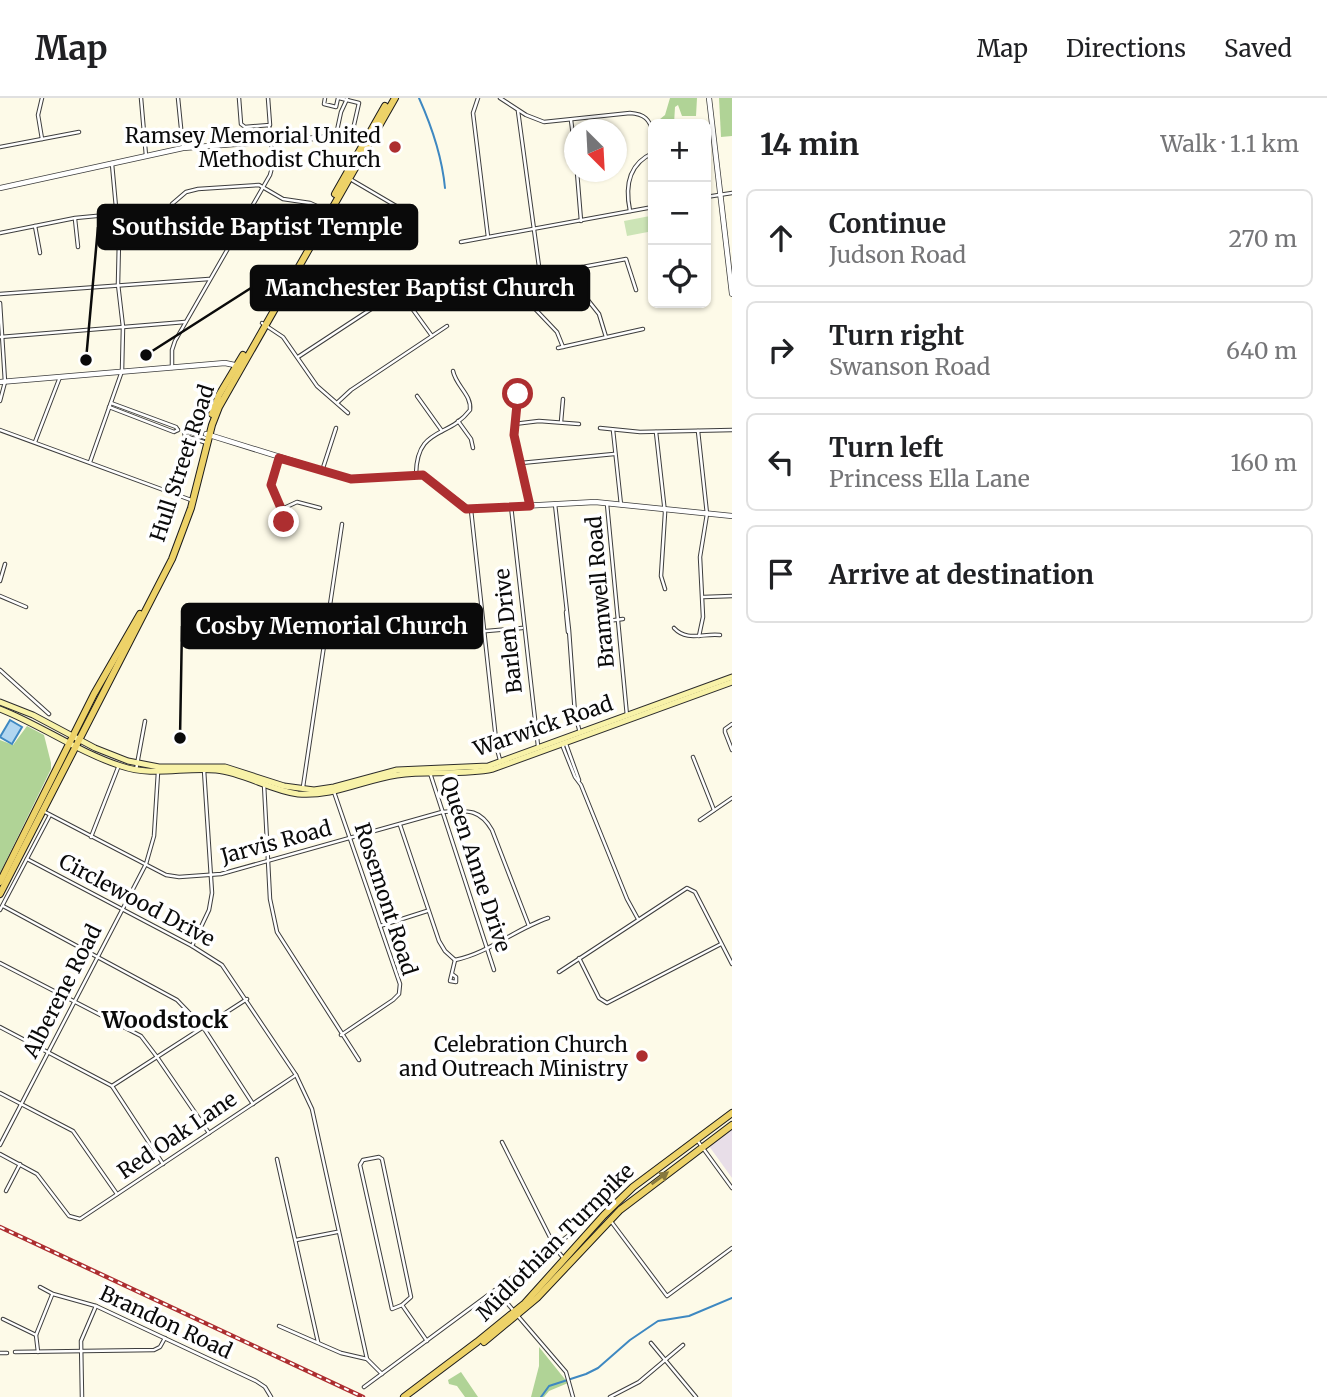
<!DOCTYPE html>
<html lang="en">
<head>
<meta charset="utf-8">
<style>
  body { margin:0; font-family:Merriweather,serif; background:#f2f2f2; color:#202124 }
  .controls { position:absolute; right:21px; top:21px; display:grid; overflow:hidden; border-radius:10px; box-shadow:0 2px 5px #0004 }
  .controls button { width:63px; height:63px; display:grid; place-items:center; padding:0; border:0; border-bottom:2px solid #e0e0e0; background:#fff; color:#202124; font:35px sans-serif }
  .compass { position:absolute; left:564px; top:21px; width:63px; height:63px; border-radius:50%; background:#fff; box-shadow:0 2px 5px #0004; rotate:156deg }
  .stop { position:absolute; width:21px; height:21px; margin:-16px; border:5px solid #ad2e30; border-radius:50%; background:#fff }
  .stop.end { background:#ad2e30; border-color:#fff; box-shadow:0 2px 7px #0008 }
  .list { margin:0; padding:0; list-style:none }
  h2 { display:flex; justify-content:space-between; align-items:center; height:91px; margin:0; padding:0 28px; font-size:30px }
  h2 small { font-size:23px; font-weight:400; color:#757577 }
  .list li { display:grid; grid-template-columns:46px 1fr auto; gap:21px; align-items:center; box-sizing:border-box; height:98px; margin:0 14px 14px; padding:0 14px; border:2px solid #e0e0e0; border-radius:10px }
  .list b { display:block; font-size:26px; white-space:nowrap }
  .list p { margin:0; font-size:23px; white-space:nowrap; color:#757577 }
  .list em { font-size:23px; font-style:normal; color:#757577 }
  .icon { flex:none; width:38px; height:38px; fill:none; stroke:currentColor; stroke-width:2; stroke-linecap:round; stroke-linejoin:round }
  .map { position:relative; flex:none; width:732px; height:1299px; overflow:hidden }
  header { display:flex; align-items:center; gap:42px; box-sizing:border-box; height:98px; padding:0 35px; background:#fff; border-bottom:2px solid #e0e0e0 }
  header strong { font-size:33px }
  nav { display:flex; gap:38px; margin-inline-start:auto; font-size:24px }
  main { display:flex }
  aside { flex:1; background:#fff }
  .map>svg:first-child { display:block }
  .industrial { fill:#e8dee8 }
  .green { fill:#cce4b6 }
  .forest { fill:#b0d396 }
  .water { fill:#b1d6f0; stroke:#3e88c1; stroke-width:2 }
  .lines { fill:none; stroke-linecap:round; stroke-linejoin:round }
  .stream { stroke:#3e88c1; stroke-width:2 }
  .minor-casing { stroke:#3d3d3d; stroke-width:4.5 }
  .tertiary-casing { stroke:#3d3d3d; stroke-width:6 }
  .secondary-casing { stroke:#2c2c2c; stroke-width:7 }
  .primary-casing { stroke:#1b1b1b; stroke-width:8 }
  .minor { stroke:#fff; stroke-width:2.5 }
  .tertiary { stroke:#fff; stroke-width:4.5 }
  .secondary { stroke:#f8f2a8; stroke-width:5 }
  .primary { stroke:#edd268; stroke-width:6 }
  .rail-casing { stroke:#ad2e30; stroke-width:4.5 }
  .rail { stroke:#fff; stroke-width:2; stroke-dasharray:5; stroke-linecap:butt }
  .oneway { fill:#87783e }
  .route { stroke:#ad2e30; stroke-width:9 }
  .poi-dot { fill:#ad2e30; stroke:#fff; stroke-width:2.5 }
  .labels { text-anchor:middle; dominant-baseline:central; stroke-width:7; stroke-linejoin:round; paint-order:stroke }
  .poi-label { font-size:21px; fill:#0a0a0a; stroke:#fff; text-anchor:end }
  .street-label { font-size:21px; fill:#0a0a0a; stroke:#fff }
  .neighbourhood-label { font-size:23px; font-weight:bold; fill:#0a0a0a; stroke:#fff }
  .leader { fill:none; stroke:#0a0a0a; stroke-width:2.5 }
  .callout-dot { fill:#0a0a0a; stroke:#fff; stroke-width:2.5 }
  .callout { fill:#0a0a0a; stroke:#0a0a0a; stroke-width:2.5 }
  .callout-label { font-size:23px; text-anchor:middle; font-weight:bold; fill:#fff }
</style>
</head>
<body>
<header>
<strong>Map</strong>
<nav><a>Map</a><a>Directions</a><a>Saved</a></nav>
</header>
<main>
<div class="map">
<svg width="732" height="1299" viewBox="0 0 732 1299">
  <rect width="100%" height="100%" fill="#fdfae8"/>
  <polygon class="industrial" points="732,1031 732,1080 709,1048"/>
  <polygon class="green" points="650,118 653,133 627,138 624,123"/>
  <g class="forest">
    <polygon points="670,0 697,0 696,18 682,18 678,7 675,9 674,26 654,26 665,17"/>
    <polygon points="719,0 732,0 732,38 721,39"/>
    <polygon points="27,628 44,637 51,665 51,671 0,775 0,642 13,647"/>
    <polygon points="539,1249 568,1285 549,1293 544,1299 531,1299 539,1268"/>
    <polygon points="461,1274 478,1299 465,1299 457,1288 449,1286 448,1282"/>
  </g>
  <polygon class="water" points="10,622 22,629 12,646 0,639"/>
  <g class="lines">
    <g class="stream">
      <path d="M419,0C432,29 442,58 445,90"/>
      <polyline points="541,1299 549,1288 586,1276 598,1270 630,1242 658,1223 689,1218 732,1200"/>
    </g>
    <g class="minor-casing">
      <g id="minor">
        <polyline points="141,0 146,58"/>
        <polyline points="178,0 183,50"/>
        <polyline points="239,0 241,26 245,29 270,27 268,0"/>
        <polyline points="325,0 324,6 336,9 338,0"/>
        <polyline points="339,0 359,5 354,27"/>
        <polyline points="478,0 473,15 488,139"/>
        <path d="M500,0L526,17L544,24L630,15C644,16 650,21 653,35"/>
        <polyline points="518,13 540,176"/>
        <polyline points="571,22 575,53"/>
        <polyline points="269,27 270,43"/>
        <polyline points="336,37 341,14 347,1"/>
        <polyline points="42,41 38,17 42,0"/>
        <polyline points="0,49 79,34"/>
        <polyline points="577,74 581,123"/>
        <polyline points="350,81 408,115"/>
        <polyline points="706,99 732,95"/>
        <path d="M630,113C625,89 628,66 653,55"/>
        <polyline points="75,121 78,149"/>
        <polyline points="35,128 40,155"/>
        <polyline points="0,135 75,120 117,116"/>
        <polyline points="167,138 168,118 172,106 186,94 198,91 259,87 283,101 310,105 330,114"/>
        <polyline points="119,142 235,134"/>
        <polyline points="461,144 653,109"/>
        <polyline points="564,172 599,216 606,239"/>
        <polyline points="514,182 518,193 557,234 563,249"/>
        <polyline points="484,193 501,184 626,161 636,192"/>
        <polyline points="0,196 209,181"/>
        <polyline points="0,205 5,284 0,303"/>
        <polyline points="262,225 283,239 317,288 348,315"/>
        <polyline points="0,239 185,224"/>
        <polyline points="558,250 643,231"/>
        <polyline points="298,259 394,196 403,198 432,238"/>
        <polyline points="172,270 172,252 175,243 270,77 273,66 271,44"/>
        <polyline points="517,286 518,296 515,337 530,408"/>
        <polyline points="417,298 442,333"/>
        <polyline points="338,304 351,292 447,228"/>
        <polyline points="111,305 176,329 178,332"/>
        <polyline points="109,309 174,334 178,332"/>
        <polyline points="458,323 471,341 473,350"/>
        <polyline points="561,324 563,301"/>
        <polyline points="514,326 539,323 579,326"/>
        <polyline points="600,330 640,334 732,332"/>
        <polyline points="0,332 191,402"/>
        <polyline points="613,332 621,407"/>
        <polyline points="698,333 707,416 700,459 703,519 699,538"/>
        <polyline points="184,334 185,338 207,345"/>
        <polyline points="184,334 187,333 208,341"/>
        <polyline points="656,334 665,415 661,478 665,491"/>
        <polyline points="35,344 60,279"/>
        <polyline points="279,360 271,387 283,415 283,430"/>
        <polyline points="90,364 122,273 123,229 118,186 119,142 112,66"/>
        <polyline points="521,365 614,356"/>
        <polyline points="322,373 336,330"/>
        <path d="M416,376C417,328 448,341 470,312C472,297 456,288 453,273"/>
        <polyline points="555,406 569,532 575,616 580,635"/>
        <polyline points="607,406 627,618"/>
        <polyline points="511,408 538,648"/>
        <polyline points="282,411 297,404 320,410"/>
        <polyline points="471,412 497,651 500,662"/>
        <polyline points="0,483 5,466"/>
        <polyline points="0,498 26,509"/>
        <polyline points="704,499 732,498"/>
        <polyline points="566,514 568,534"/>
        <polyline points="607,523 623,521"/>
        <path d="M674,530C687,544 703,535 720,537"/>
        <polyline points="463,535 522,530"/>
        <polyline points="0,572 49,616"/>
        <polyline points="732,626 725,631 725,634 732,652"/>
        <polyline points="564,645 563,649 575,679 581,687 627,801 638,821"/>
        <polyline points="566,646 579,682"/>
        <polyline points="693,659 714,712"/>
        <polyline points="136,672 145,623"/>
        <polyline points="430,675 494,872"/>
        <polyline points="264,686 270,801 277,834 359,962"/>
        <polyline points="303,689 342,426"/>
        <polyline points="334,694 400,886 399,896 393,902 341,937"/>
        <path d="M43,713L166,777L179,779L221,776L442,714C465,713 479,709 492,732L529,828"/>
        <polyline points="700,722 732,700"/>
        <polyline points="400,727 439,843 445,853 455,862"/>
        <polyline points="91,739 119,667"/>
        <polyline points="27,761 192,848 222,867 296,977 312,1011 367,1261 382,1276"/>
        <polyline points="3,808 177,902 203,929 253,1006"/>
        <polyline points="0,812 50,717"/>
        <polyline points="380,828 427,813"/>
        <polyline points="192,848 209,812 212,795 204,672"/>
        <polyline points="579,860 599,900 607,905 721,846"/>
        <path d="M455,862C489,855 515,831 548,820"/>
        <polyline points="0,865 141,938 157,959 209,1035"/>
        <polyline points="559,874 687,790 695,794 732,866"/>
        <polyline points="452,876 456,879 456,884 450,883 455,862"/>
        <polyline points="0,929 112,988 163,1066"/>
        <polyline points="112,988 247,901"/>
        <polyline points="0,995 73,1033 117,1096"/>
        <polyline points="697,1042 732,1090"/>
        <polyline points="502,1044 556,1151 565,1162"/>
        <polyline points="0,1047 146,766 154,738 158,674"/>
        <polyline points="0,1056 37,1076 69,1118 80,1121 296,977"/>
        <polygon points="379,1059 382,1061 411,1199 402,1207 392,1211 360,1067 363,1062"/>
        <polyline points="277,1061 318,1244"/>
        <polyline points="6,1093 20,1066"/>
        <polyline points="610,1122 667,1198 732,1150"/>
        <polyline points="296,1142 337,1134"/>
        <polyline points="40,1189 53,1196 96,1208 256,1283 265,1289 271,1299"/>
        <polyline points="497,1193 513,1212"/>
        <polyline points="402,1207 427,1243"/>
        <polyline points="517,1217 566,1274 573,1299"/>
        <polyline points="3,1221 36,1237"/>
        <polyline points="279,1228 341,1255 367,1261"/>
        <polyline points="651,1245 696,1299"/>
        <polyline points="15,1254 154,1252 160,1249 165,1240"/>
        <polyline points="38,1254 36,1237 52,1197"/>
        <polyline points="0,1255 7,1255"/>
        <polyline points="364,1289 576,1132"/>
        <polyline points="82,1299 81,1243 96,1208"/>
        <polyline points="610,1299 639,1284 683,1247"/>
      </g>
    </g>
    <g class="tertiary-casing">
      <g id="tertiary">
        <polyline points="709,0 732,196"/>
        <polyline points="0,90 183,50 369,36"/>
        <polyline points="0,284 225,265 239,268"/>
        <polyline points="206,336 351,381 423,377 468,411 595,404 732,418"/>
      </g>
    </g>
    <g class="secondary-casing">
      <g id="secondary">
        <polyline points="0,604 33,617 95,650 128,663 159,669 225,669 284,688 314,692 334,689 397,672 488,668 732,579"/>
        <path d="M0,611C41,627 78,654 121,668C153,679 183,669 216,672C245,675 269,692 298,696C333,699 363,682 397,677C429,672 461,678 493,671L732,584"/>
      </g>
    </g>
    <g class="primary-casing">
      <g id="primary">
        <polyline points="335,96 385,8"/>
        <polyline points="212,316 219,297 243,257"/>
        <polyline points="0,784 94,596 140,516"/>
        <polyline points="0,796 172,461 191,410 212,327 219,309 395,0"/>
        <polyline points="484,1244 537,1200 620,1112 732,1027"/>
        <polyline points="404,1299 477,1244 525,1205 604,1117 633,1089 732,1015"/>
      </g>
    </g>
    <use href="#minor" class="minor"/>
    <use href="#tertiary" class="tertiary"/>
    <use href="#secondary" class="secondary"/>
    <use href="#primary" class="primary"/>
    <g class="rail-casing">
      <polyline id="rail" points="0,1129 363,1299"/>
    </g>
    <use href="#rail" class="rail"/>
  </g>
  <defs><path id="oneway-solid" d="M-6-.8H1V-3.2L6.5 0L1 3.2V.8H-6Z" transform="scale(1.75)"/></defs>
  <use class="oneway" href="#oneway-solid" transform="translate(660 1080) rotate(-36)"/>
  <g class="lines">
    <polyline class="route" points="284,424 283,415 271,387 279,360 351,381 423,377 466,411 530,408 514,337 518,296"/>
  </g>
  <g class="poi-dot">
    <circle cx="395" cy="49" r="7"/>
    <circle cx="642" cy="958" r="7"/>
  </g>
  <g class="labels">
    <g class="poi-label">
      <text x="381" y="37">Ramsey Memorial United<tspan x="381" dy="24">Methodist Church</tspan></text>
      <text x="628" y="946">Celebration Church<tspan x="628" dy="24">and Outreach Ministry</tspan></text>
    </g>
    <g class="street-label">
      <text transform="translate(182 365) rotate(-72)">Hull Street Road</text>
      <text transform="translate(600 494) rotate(-95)">Bramwell Road</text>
      <text transform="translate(508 533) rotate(-96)">Barlen Drive</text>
      <text transform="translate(543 628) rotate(-19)">Warwick Road</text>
      <text transform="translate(276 744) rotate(-15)">Jarvis Road</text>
      <text transform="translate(476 766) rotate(72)">Queen Anne Drive</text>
      <text transform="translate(386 801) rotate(72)">Rosemont Road</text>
      <text transform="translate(137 802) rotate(28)">Circlewood Drive</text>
      <text transform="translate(62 893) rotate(-63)">Alberene Road</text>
      <text transform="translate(177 1037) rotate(-34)">Red Oak Lane</text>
      <text transform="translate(555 1144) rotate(-45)">Midlothian Turnpike</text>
      <text transform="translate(166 1224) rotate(25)">Brandon Road</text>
    </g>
    <g class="neighbourhood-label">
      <text x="165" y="921">Woodstock</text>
    </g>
  </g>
  <path class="leader" d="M86 262L98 129M146 257L251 190M180 640L182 528"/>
  <g class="callout-dot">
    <circle cx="86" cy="262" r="7"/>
    <circle cx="146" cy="257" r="7"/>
    <circle cx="180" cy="640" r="7"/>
  </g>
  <g class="callout">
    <rect x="98" y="107" width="319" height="44" rx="7"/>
    <rect x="251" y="168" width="338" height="44" rx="7"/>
    <rect x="182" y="506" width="300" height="44" rx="7"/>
  </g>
  <g class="callout-label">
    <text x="257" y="137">Southside Baptist Temple</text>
    <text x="420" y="198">Manchester Baptist Church</text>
    <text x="332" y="536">Cosby Memorial Church</text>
  </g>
</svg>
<div class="controls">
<button>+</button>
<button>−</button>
<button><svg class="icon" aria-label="locate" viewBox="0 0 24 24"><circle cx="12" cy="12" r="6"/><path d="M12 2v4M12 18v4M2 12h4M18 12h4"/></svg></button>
</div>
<svg class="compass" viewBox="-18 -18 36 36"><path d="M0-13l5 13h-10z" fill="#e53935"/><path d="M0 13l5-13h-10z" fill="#757577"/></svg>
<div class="stop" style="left:518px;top:296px"></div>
<div class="stop end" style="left:284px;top:424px"></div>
</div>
<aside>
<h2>14 min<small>Walk · 1.1 km</small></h2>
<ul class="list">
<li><svg class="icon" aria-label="ahead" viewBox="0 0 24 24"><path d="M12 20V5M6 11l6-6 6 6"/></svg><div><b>Continue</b><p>Judson Road</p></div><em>270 m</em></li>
<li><svg class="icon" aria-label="right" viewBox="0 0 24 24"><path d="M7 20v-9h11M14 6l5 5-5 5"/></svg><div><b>Turn right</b><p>Swanson Road</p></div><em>640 m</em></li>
<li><svg class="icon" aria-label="left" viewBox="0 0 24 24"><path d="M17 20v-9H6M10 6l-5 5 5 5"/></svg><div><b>Turn left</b><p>Princess Ella Lane</p></div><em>160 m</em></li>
<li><svg class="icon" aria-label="arrive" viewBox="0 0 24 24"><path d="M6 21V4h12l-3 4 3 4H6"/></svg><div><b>Arrive at destination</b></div></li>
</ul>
</aside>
</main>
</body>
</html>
